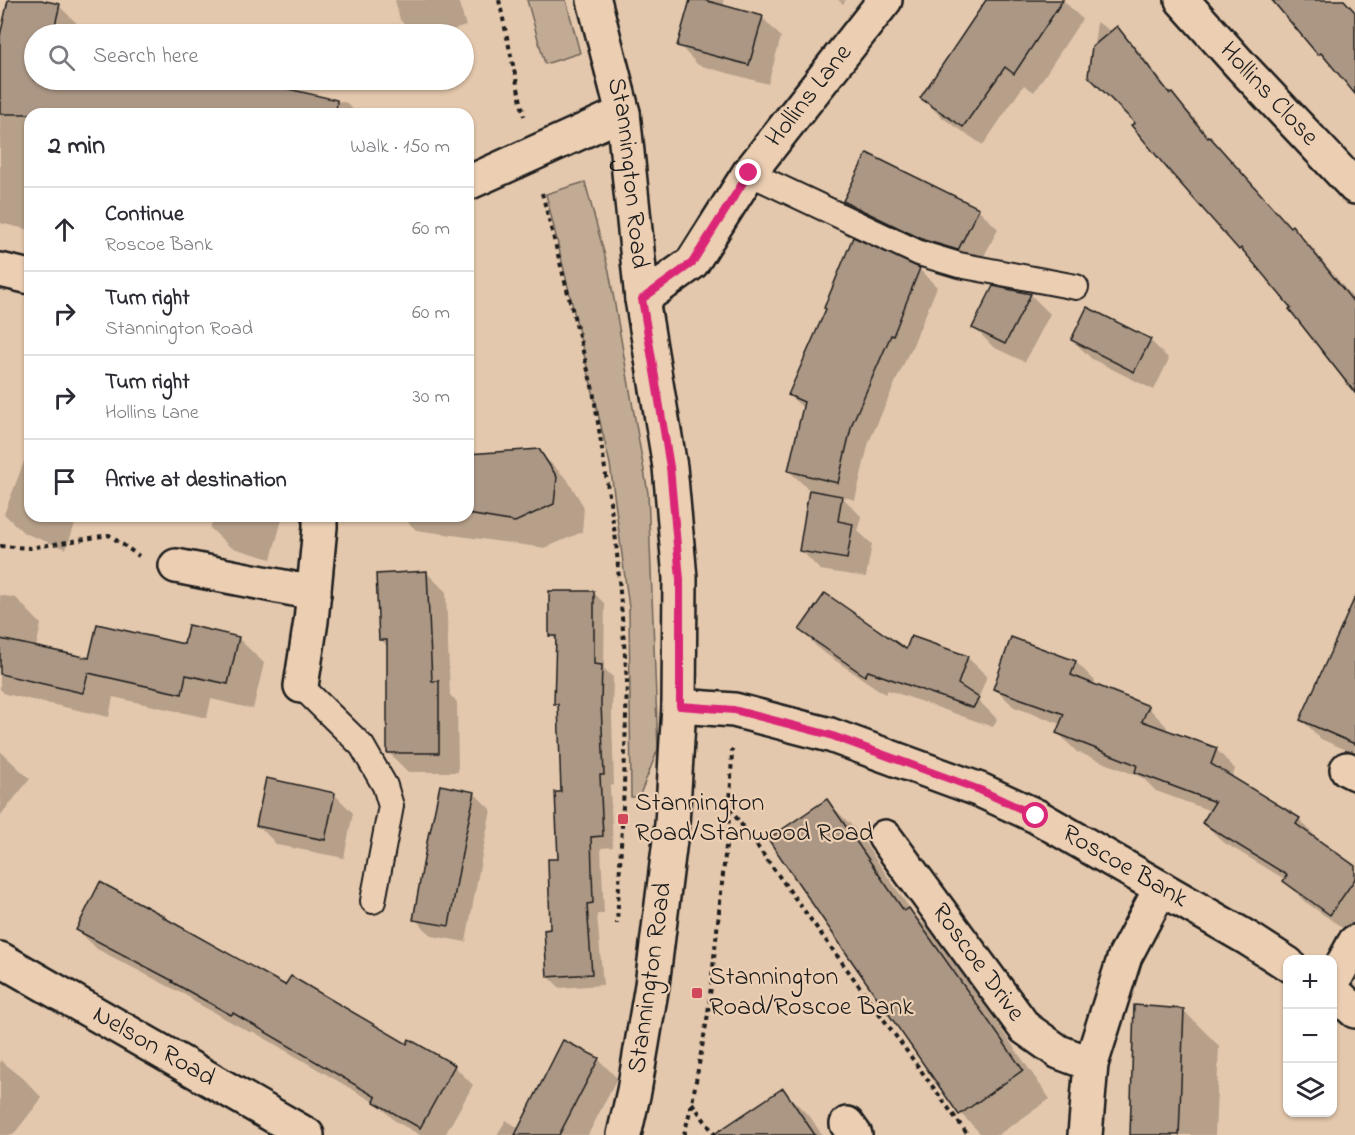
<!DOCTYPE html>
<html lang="en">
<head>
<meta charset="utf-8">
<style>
  body { margin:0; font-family:"Indie Flower",sans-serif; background:#f2f2f3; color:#2b2b33 }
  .controls { position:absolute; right:18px; bottom:18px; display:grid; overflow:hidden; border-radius:12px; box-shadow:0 2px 4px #0004 }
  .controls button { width:54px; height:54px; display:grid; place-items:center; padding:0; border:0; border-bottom:2px solid #e1e1e2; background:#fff; color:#2b2b33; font:30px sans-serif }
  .stop { position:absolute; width:18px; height:18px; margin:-14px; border:4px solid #db2777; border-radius:50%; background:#fff }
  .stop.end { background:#db2777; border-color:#fff; box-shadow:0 2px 6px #0008 }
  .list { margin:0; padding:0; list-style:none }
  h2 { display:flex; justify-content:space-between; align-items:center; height:78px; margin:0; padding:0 24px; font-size:26px }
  h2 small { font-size:20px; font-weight:400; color:#7c7c81 }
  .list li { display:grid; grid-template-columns:39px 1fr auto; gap:18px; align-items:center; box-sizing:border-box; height:84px; padding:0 24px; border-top:2px solid #e1e1e2 }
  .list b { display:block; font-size:22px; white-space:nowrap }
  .list p { margin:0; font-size:20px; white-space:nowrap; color:#7c7c81 }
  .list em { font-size:20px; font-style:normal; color:#7c7c81 }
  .icon { flex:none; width:33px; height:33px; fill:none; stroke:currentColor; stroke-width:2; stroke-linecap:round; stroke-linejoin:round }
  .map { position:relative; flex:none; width:1355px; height:1135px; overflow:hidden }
  .search { position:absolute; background:#fff; box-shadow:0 2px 4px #0004; left:24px; top:24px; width:450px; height:66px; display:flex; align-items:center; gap:15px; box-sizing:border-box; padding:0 21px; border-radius:33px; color:#7c7c81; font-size:22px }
  .panel { position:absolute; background:#fff; box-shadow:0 2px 4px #0004; left:24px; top:108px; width:450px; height:414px; border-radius:18px }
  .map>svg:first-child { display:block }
  .green { fill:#c2ab95; stroke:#6f6458; stroke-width:1.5 }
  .shadow { fill:#0003 }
  .building { fill:#ac9785; stroke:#1c1c1c; stroke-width:1.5 }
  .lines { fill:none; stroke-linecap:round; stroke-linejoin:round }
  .lane-casing { stroke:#1c1c1c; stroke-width:28 }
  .street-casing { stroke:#1c1c1c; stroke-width:38 }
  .secondary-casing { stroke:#1c1c1c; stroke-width:38 }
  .path { stroke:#1c1c1c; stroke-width:4; stroke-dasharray:4.5 4.5; stroke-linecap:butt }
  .lane { stroke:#eccfb3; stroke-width:24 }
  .street { stroke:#eccfb3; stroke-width:33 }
  .secondary { stroke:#eccfb3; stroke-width:33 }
  .route { stroke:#db2777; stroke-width:8 }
  .poi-dot { fill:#d1495b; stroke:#eccfb3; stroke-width:2 }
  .labels { text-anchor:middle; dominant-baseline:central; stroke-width:4.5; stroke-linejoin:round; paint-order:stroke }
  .street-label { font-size:26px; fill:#1c1c1c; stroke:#eccfb3 }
  .poi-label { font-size:26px; fill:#1c1c1c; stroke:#eccfb3; text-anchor:start }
</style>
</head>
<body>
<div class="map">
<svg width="1355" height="1135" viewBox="0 0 1355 1135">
  <rect width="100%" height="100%" fill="#e4c8ad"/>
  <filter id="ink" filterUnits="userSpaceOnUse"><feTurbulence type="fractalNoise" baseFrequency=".0167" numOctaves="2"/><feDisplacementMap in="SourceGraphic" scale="12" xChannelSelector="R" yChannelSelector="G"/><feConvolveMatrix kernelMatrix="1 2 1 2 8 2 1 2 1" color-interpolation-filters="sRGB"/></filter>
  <g filter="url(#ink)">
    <g class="green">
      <polygon points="527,0 566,0 580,53 545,64"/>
      <polygon points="585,182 609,271 648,493 658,749 639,797 631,797 629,608 610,464 546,194"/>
    </g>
    <g class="shadow">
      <polygon points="10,0 35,0 59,6 88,34 34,34 34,80 242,80 347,103 357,114 30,114 30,230 0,223 0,42"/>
      <polygon points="395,0 458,0 466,26 437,34 415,34 400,20"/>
      <polygon points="692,0 723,0 727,15 762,17 781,37 768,84 698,65 679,45"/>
      <polygon points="838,0 846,0 843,4"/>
      <polygon points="988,0 1063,0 1082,19 1034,92 1024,85 983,145 941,117 922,98"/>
      <polygon points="1270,0 1344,0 1355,11 1355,92"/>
      <polygon points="1097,22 1112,32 1117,28 1135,46 1176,100 1190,113 1215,144 1291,228 1292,227 1310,245 1355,301 1355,391 1327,359 1329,357 1293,308 1258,267 1240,249 1137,123 1090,76"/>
      <polygon points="867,155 978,209 998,229 978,268 864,220 845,201"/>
      <polygon points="919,269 937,287 910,352 909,352 869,442 855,500 841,496 861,516 858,531 872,544 866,577 820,570 801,550 811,489 807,488 789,471 804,409 789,395"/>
      <polygon points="994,288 1031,295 1050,314 1025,362 993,347 974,327"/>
      <polygon points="1072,340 1150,340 1169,359 1154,390 1092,359"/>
      <polygon points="30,446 30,516 78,516 66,549 24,533 4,514"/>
      <polygon points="538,451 567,479 584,507 582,532 545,548 416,530 402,516 468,516 468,456"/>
      <polygon points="199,516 283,516 271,559 230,547 210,528 213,520"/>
      <polygon points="427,573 446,592 450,695 457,702 458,772 408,772 389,753 388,647 381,639"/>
      <polygon points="594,593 605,604 604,669 613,677 612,715 614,785 610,786 613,847 601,848 604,914 597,914 603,985 560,988 548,976 552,931 560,860 562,793 559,708 555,704 557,642 551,635"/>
      <polygon points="0,595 16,598 41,624 36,648 91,660 238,638 264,663 253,709 211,699 207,718 113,697 109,717 5,694 0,689"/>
      <polygon points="1355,606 1355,754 1321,739 1302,720"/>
      <polygon points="801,630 907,651 967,657 987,676 978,700 997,719 993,727 888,690 885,694 820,650"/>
      <polygon points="1076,662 1095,681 1093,686 1148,707 1167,727 1165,731 1216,749 1235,769 1232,779 1299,819 1318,839 1317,841 1355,868 1355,926 1350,933 1304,901 1285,881 1286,880 1223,842 1204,823 1211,811 1156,791 1143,778 1077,752 1058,733 1061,724 1014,707 995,688"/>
      <polygon points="0,751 30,779 0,816"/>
      <polygon points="474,793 491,810 482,855 466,942 432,936 415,919"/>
      <polygon points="334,794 353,813 344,858 277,845 258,825"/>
      <polygon points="827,801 855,829 913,913 937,937 1050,1099 998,1135 982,1135 961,1114"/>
      <polygon points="77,929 407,1046 454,1066 473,1085 445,1135 420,1135 395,1121 379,1105 252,1031 251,1033 193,1001 189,997 97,949"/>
      <polygon points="1184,1011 1219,1046 1215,1135 1132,1135"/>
      <polygon points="598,1059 617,1078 588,1135 497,1135 506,1120 520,1129"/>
      <polygon points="0,1060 23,1078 42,1098 13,1135 0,1135"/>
      <polygon points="783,1090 811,1118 822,1135 732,1135"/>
    </g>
    <g class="building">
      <polygon points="8,0 41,0 60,4 53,34 34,34 34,80 249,80 337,100 336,114 0,114 0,36"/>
      <polygon points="690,0 704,0 763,16 749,65 677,46"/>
      <polygon points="986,0 1063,0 1014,74 1005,67 963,127 920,98"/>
      <polygon points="1272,0 1344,0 1355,12 1355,94 1321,53 1318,55"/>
      <polygon points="1117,26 1170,94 1172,93 1208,138 1210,137 1290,227 1292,225 1355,304 1355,393 1289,309 1291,308 1241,248 1239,250 1165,166 1131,125 1135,123 1088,76 1092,47"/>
      <polygon points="867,153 979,208 958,250 924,240 843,201"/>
      <polygon points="853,237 920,268 893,336 891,335 852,424 838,483 788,471 804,402 788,395 826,309 824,308"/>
      <polygon points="993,286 1031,294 1005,344 972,328"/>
      <polygon points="1087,307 1151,339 1134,372 1071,340"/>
      <polygon points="539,449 557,477 554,504 515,522 468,514 468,454"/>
      <polygon points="809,490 842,496 838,521 853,524 847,559 799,551"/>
      <polygon points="427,571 432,681 439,681 439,753 387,753 387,640 379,640 376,574"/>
      <polygon points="549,591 594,591 594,664 602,665 601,703 604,775 600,775 603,836 591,837 593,903 587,904 592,974 547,977 544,930 550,929 548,859 558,859 555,792 561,792 558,704 554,704 556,636 549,636"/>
      <polygon points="825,593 906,649 911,636 968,656 958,684 979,698 973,708 868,671 865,676 799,630"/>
      <polygon points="1355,597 1355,744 1300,720"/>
      <polygon points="97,624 184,644 188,625 239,637 228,684 186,675 182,694 88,673 83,693 0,674 0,639 89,658"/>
      <polygon points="1011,637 1076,661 1071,675 1149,706 1142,721 1217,748 1211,764 1300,818 1296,824 1355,866 1355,879 1330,915 1283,881 1287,875 1202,823 1215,802 1135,772 1137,765 1056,733 1064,714 993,689"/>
      <polygon points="266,778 335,793 325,840 256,826"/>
      <polygon points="440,785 475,792 465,837 449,926 413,920 429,831 430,832"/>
      <polygon points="827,799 904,911 909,908 1023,1070 959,1115 853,963 768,839"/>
      <polygon points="100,882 164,916 163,917 285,985 291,976 407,1044 409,1039 455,1065 420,1128 374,1102 376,1097 233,1013 231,1015 172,982 173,981 76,930"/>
      <polygon points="1134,1005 1184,1009 1179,1135 1130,1135"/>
      <polygon points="563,1040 599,1058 559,1135 515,1135"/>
      <polygon points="783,1088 815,1135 713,1135"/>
    </g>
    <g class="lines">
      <g class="lane-casing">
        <g id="lane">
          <polyline points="749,173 919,253 959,265 1076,287"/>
          <polyline points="301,686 362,746 385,786 391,806 373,901"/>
        </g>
      </g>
      <g class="street-casing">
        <g id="street">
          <path id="s1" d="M1182,0L1243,68L1355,187"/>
          <polyline points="468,183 623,113"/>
          <polyline points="0,270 30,277"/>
          <path id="s2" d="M642,299L692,263L749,173L885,0"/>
          <polyline points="176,566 314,593"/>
          <polyline points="301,686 311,621 320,527 320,516"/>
          <path id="s3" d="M679,706L734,710L830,735L980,790L1036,816L1249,939L1288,964"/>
          <polyline points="1347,769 1355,773"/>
          <path id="s4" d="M885,837L1025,1028L1059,1052L1091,1064"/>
          <path id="s5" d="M0,959L307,1135"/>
          <polyline points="1332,984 1355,942"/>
          <polyline points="1332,990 1355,1011"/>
          <polyline points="847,1124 855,1135"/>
          <polyline points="1085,1135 1091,1064 1125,956 1161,888"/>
        </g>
      </g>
      <g class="secondary-casing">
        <g id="secondary">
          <path id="s6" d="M594,0L623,113L642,299L670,467L680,578L679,706L672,824L652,985L634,1091L624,1135"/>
        </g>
      </g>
      <g class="path">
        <polyline points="499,0 524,116"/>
        <polyline points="542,193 593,390 616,541 627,681 624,786 617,924"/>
        <polyline points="0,546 30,548 109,535 139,556"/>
        <polyline points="730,809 968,1135"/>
        <polyline points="692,1103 715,1135"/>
        <polyline points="684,1135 692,1103 708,1014 730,809 732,749"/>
      </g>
      <use href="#lane" class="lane"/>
      <use href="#street" class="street"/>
      <use href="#secondary" class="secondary"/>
    </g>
  </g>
  <g class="lines" filter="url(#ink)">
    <polyline class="route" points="749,173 692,263 642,299 670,467 680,579 680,706 734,710 830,735 980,790 1036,816"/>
  </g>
  <g class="poi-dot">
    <rect x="617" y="813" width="12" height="12" rx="3"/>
    <rect x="691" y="987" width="12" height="12" rx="3"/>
  </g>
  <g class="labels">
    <g class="street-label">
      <text stroke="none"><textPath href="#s1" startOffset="128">Hollins Close</textPath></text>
      <text stroke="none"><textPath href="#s2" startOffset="266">Hollins Lane</textPath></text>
      <text stroke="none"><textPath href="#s6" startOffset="177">Stannington Road</textPath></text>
      <text stroke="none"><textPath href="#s3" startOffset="478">Roscoe Bank</textPath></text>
      <text stroke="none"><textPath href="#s4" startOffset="156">Roscoe Drive</textPath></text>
      <text transform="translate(651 978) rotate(-82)">Stannington Road</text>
      <text stroke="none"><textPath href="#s5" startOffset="177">Nelson Road</textPath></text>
    </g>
    <g class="poi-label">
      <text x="635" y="804">Stannington<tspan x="635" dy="30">Road/Stanwood Road</tspan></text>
      <text x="709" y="978">Stannington<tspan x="709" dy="30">Road/Roscoe Bank</tspan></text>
    </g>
  </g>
</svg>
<div class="controls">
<button>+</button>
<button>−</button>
<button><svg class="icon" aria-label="layers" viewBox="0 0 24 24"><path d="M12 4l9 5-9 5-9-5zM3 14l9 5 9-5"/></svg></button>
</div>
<div class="stop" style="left:1036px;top:816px"></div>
<div class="stop end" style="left:749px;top:173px"></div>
<div class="search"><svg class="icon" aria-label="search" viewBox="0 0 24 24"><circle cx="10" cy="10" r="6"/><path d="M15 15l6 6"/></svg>Search here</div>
<section class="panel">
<h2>2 min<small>Walk · 150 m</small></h2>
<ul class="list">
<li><svg class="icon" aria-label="ahead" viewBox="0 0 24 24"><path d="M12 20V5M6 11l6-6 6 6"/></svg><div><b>Continue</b><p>Roscoe Bank</p></div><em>60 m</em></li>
<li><svg class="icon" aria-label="right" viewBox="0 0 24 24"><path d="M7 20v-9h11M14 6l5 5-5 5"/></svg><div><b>Turn right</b><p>Stannington Road</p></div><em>60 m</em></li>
<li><svg class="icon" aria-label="right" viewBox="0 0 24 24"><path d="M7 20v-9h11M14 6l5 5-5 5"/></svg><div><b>Turn right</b><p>Hollins Lane</p></div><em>30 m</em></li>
<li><svg class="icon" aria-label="arrive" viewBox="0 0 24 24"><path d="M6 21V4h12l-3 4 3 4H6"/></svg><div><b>Arrive at destination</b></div></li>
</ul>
</section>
</div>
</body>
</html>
